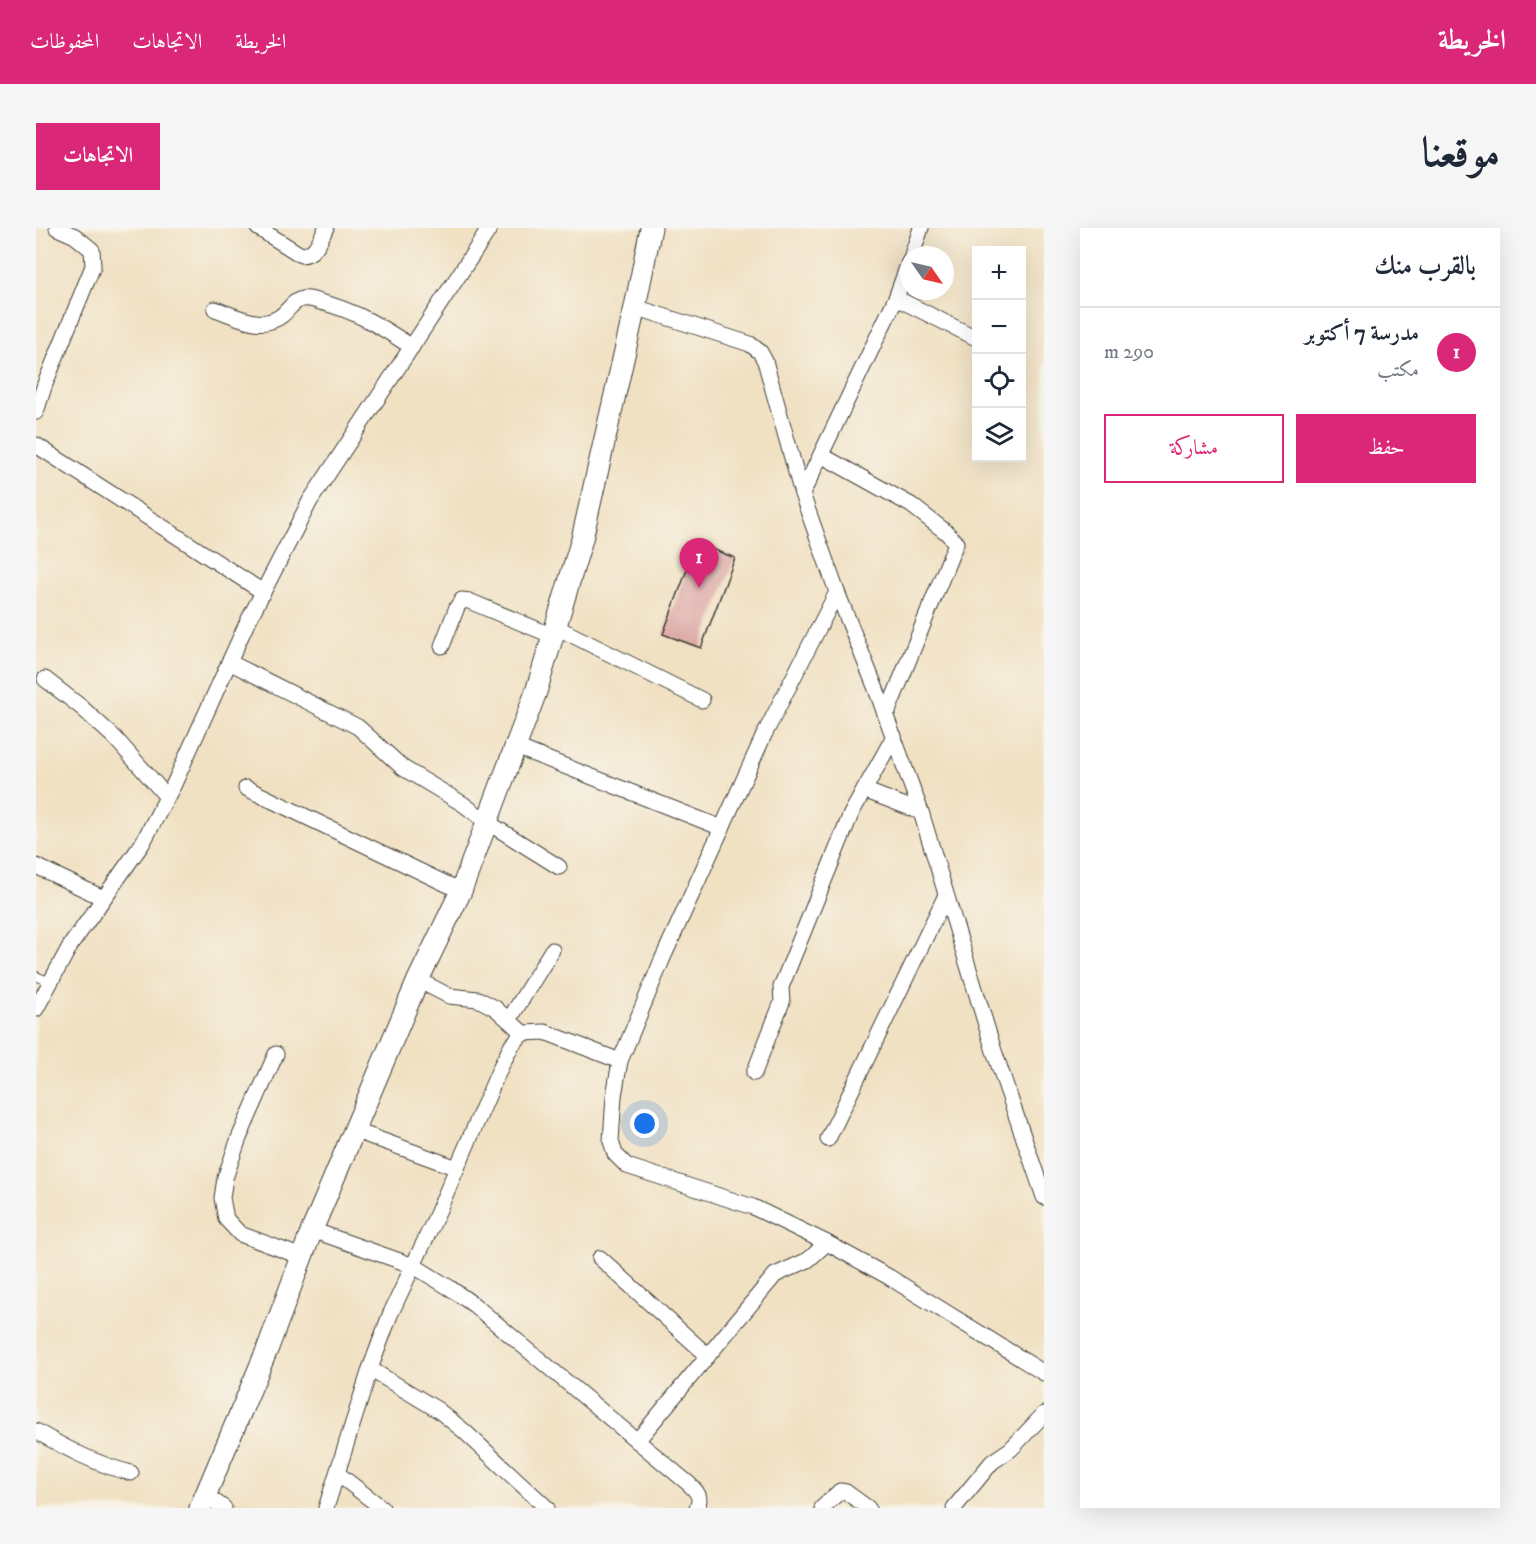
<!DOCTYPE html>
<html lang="ar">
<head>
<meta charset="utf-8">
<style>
  body { margin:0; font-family:"IM FELL DW Pica",Amiri,serif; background:#f6f6f7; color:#1f2937; direction:rtl }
  .controls { position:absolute; right:18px; top:18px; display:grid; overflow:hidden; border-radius:0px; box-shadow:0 6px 24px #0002 }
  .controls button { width:54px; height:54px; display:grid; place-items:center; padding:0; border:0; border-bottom:2px solid #e0e1e3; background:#fff; color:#1f2937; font:30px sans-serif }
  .compass { position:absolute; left:864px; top:18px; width:54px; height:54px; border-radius:50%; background:#fff; box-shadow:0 6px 24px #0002; rotate:124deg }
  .you { position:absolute; left:609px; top:896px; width:21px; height:21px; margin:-15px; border:4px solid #fff; border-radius:50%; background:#1a73e8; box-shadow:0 0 0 9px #1a73e833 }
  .badge { display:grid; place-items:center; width:39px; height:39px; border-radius:50%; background:#db2777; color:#fff; font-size:20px; font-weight:700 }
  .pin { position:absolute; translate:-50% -50px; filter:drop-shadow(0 2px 3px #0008) }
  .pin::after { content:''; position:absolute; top:32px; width:21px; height:18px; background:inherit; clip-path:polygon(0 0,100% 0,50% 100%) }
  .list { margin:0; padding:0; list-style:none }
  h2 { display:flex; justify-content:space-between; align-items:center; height:78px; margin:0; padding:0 24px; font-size:26px }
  h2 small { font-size:20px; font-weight:400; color:#747a83 }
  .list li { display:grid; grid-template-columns:39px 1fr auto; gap:18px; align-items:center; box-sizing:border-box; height:90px; padding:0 24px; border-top:2px solid #e0e1e3 }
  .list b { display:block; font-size:22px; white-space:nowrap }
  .list p { margin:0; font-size:20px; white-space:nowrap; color:#747a83 }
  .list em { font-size:20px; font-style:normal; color:#747a83 }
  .actions { display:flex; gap:12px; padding:18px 24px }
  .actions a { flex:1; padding:14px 0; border:2px solid #db2777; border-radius:0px; text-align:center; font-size:21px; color:#db2777 }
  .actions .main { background:#db2777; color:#fff }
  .icon { flex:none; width:33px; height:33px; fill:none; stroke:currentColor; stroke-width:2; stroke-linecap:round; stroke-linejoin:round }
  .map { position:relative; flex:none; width:1008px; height:1280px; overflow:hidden; direction:ltr; border-radius:0px }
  header { display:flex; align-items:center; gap:36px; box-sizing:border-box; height:84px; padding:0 30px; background:#db2777; color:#fff }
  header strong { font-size:28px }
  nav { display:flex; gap:33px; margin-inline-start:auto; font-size:21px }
  .intro { display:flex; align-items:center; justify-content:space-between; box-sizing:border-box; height:144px; padding:0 36px }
  h1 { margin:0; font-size:42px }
  .button { padding:15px 27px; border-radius:0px; background:#db2777; color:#fff; font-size:21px; font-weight:700 }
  main { display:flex; gap:36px; padding:0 36px }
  aside { flex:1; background:#fff; border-radius:0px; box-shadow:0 6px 24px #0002 }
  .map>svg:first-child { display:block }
  .building { fill:#dba3a1 }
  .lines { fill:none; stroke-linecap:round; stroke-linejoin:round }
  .lane-casing { stroke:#3c3a35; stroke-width:10 }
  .street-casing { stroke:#3c3a35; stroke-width:17 }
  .secondary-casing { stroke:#3c3a35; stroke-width:23 }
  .lane { stroke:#fff; stroke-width:8 }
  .street { stroke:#fff; stroke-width:15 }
  .secondary { stroke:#fff; stroke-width:21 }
</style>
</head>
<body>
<header>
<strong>الخريطة</strong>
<nav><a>الخريطة</a><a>الاتجاهات</a><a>المحفوظات</a></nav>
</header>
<div class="intro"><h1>موقعنا</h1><a class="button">الاتجاهات</a></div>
<main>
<aside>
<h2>بالقرب منك<small></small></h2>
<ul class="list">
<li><span class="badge">1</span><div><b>مدرسة 7 أكتوبر</b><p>مكتب</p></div><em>290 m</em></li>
</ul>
<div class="actions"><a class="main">حفظ</a><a>مشاركة</a></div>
</aside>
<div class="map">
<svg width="1008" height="1280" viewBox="0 0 1008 1280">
  <rect width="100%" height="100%" fill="#f7f3e8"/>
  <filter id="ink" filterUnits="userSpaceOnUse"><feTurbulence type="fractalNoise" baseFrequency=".0167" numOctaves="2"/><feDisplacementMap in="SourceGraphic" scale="12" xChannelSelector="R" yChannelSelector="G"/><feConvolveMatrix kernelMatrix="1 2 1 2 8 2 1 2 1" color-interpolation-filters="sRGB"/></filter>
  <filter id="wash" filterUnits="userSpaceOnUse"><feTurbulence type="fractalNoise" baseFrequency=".008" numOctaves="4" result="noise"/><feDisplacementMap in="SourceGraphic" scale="24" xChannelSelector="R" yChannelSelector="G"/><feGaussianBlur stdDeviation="1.35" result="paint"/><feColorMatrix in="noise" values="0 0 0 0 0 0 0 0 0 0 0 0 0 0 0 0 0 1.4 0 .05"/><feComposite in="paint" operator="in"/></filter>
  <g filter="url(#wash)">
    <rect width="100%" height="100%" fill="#f1e1c3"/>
    <g id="blocks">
      <polygon class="building" points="661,315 699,330 665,420 627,406"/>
    </g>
  </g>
  <g filter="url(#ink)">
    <use href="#blocks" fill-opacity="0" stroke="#3c3a35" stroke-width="1.5"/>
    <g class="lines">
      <g class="lane-casing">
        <polyline id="lane" points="0,748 14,754"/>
      </g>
      <g class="street-casing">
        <g id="street">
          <path d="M222,0L265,27C279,27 284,12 290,0"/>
          <polyline points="876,27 885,0"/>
          <polyline points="860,70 940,110"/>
          <polyline points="599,79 714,116 724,124 729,133 766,266 801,364 840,461 885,584 958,823 1008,969"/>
          <path d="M179,81C200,88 225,103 245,88C252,83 257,73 266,71C272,70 279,72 284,74C319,82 347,100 376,119"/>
          <polyline points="0,184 9,156 57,38 56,22 39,8 21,0"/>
          <polyline points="0,217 227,364"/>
          <polyline points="785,227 875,277 910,304 920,315 850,488"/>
          <polyline points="766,266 860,70 873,34"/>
          <polyline points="801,364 728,507 626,732 584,833 578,868 575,913 579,926 591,938 717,979 791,1015 853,1049 1008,1145"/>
          <polyline points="520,399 666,472"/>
          <polyline points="406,418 421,379 426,372 433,373 517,408"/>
          <polyline points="193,434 322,499 367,540 427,576 451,594 523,639"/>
          <polyline points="9,451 45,479 79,510 131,569"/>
          <polyline points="480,519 686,600"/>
          <polyline points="210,560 425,663"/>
          <polyline points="828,562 885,584"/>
          <polyline points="0,638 67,670"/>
          <polyline points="382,752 413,768 442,771 459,780 487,805"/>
          <polyline points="0,781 34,718 106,616 138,556 210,397 274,273 454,0"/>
          <polyline points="473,792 516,722"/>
          <polyline points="240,826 203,910 189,950 186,970 190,991 204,1006 266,1029"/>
          <polyline points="718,845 746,774 745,759 815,586 858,508"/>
          <polyline points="320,903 421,940"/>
          <polyline points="792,911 909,669"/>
          <path d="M276,1002L378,1038L414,1060L438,1077L653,1256C661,1264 666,1268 661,1280"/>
          <polyline points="564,1030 672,1128"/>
          <polyline points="334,1141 402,1182 428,1203 511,1280"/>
          <path d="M0,1203C31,1221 60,1236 95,1245"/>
          <polyline points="601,1213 739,1047 772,1032 791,1015"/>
          <polyline points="302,1246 346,1280"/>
          <polyline points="169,1267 188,1280"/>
          <polyline points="290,1280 334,1141 354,1087 398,993 465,838 476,817 487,805 509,804 584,833"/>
          <polyline points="786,1280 804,1263 810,1264 832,1280"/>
          <polyline points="918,1280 956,1234 975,1221 1008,1186"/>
        </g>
      </g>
      <g class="secondary-casing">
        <polyline id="secondary" points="164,1280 231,1122 276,1002 382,752 425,663 500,464 546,311 599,79 615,0"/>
      </g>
      <use href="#lane" class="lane"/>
      <use href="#street" class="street"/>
      <use href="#secondary" class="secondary"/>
    </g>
  </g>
</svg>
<div class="controls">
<button>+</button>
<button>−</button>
<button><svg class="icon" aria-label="locate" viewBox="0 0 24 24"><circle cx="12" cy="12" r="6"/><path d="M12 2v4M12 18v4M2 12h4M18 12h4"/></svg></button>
<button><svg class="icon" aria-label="layers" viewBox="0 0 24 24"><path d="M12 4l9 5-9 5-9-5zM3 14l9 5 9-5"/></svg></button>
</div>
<svg class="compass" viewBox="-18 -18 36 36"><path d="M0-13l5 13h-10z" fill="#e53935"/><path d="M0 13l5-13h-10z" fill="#747a83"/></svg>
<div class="you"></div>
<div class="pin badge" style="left:663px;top:360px">1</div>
</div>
</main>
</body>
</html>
